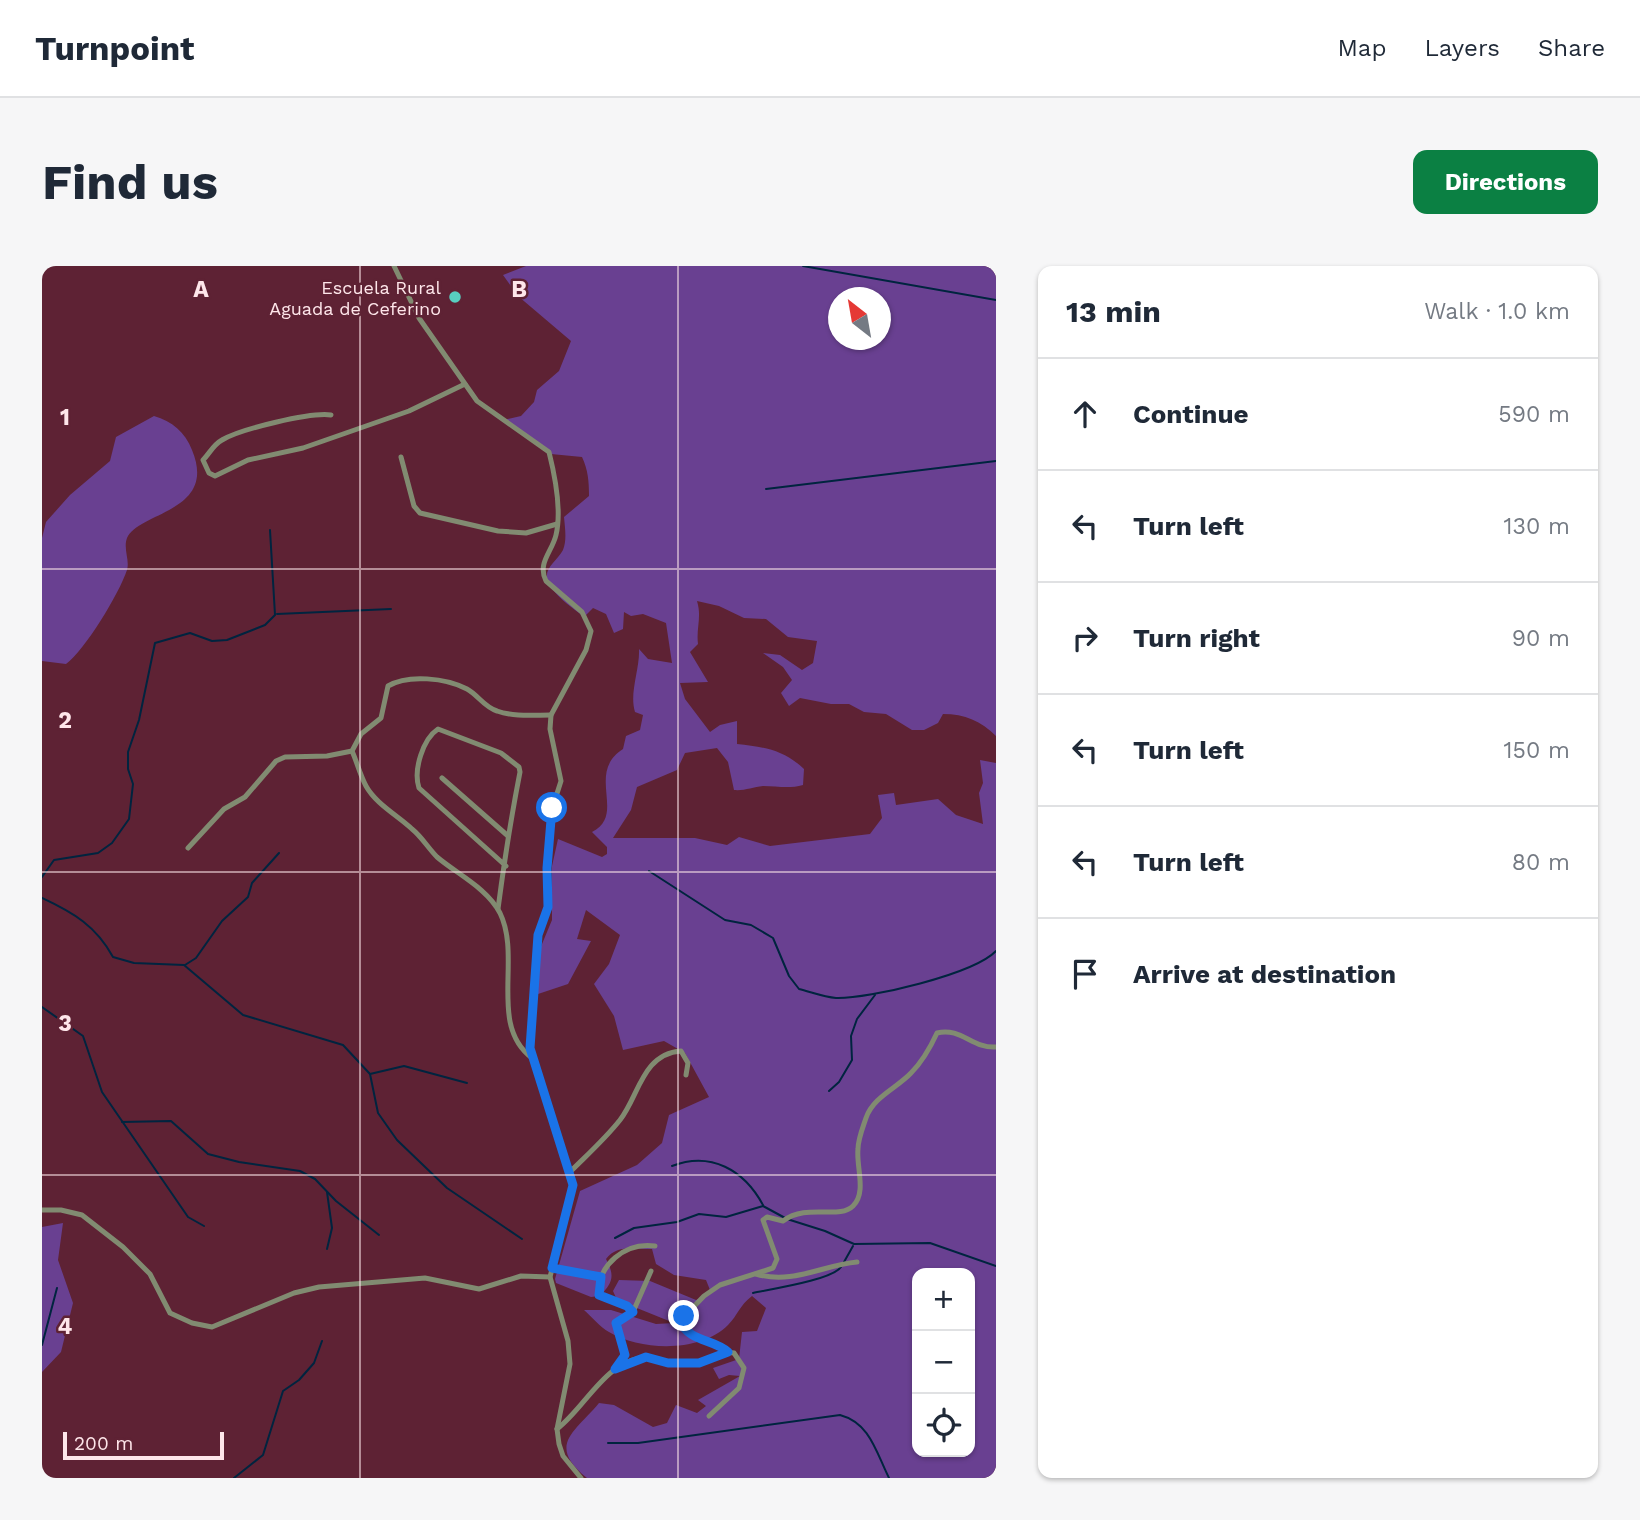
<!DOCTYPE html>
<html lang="en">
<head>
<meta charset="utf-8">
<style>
  body { margin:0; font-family:"Work Sans",sans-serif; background:#f6f6f7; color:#1f2937 }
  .controls { position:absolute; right:21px; bottom:21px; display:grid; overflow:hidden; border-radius:14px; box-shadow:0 2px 5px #0004 }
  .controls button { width:63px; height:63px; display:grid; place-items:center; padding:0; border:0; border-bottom:2px solid #e0e1e3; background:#fff; color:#1f2937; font:35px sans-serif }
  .compass { position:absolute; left:786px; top:21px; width:63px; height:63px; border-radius:50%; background:#fff; box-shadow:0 2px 5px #0004; rotate:329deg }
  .scale { position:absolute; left:21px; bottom:18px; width:161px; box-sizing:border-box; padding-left:7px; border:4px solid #fee6ea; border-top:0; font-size:19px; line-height:24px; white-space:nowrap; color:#fee6ea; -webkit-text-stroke:5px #5e2234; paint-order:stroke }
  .stop { position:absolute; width:21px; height:21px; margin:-16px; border:5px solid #1a73e8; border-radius:50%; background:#fff }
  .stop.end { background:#1a73e8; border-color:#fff; box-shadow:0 2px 7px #0008 }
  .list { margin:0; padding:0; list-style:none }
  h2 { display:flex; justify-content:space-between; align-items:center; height:91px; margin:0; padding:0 28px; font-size:30px }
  h2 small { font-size:23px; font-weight:400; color:#747a83 }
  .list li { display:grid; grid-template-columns:46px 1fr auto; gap:21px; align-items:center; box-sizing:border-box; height:112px; padding:0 28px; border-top:2px solid #e0e1e3 }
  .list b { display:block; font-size:26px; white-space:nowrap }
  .list em { font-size:23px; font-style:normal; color:#747a83 }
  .icon { flex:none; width:38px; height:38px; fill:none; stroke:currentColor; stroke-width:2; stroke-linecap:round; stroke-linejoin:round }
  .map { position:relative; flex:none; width:954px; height:1212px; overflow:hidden; border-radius:14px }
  header { display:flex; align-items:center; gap:42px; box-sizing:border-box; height:98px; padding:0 35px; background:#fff; border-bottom:2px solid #e0e1e3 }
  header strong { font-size:33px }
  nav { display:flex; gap:38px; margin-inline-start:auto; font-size:24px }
  .intro { display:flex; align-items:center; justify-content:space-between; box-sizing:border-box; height:168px; padding:0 42px }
  h1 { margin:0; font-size:49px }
  .button { padding:18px 32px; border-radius:14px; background:#0b8043; color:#fff; font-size:24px; font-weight:700 }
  main { display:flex; gap:42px; padding:0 42px }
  aside { flex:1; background:#fff; border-radius:14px; box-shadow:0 2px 5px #0004 }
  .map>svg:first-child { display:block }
  .green { fill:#694091; fill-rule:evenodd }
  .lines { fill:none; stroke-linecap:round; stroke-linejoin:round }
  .stream { stroke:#00243f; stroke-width:2 }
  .minor { stroke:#818b71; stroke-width:5 }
  .route { stroke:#1a73e8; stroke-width:9 }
  .grid { fill:none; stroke:#fee6ea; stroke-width:2; stroke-opacity:0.55 }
  .poi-dot { fill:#58cec0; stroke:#5e2234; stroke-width:2.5 }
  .labels { text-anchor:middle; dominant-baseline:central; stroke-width:5; stroke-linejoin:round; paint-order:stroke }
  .poi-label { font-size:18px; fill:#fee6ea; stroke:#5e2234; text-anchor:end }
  .grid-label { font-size:23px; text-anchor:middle; font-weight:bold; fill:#fee6ea; stroke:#5e2234; stroke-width:5; stroke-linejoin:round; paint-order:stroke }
</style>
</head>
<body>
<header>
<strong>Turnpoint</strong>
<nav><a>Map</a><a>Layers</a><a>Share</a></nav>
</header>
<div class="intro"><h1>Find us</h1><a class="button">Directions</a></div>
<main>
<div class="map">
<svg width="954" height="1212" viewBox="0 0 954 1212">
  <rect width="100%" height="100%" fill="#5e2234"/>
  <g class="green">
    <path d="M484,0H954V470C939,455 923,448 901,448L896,457L882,464H870L844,448L822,446L807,438H789L758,432L747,440L739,427L750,414L741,401L721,387L738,389L760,404L771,397L775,375L746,371L724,353L702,352L677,340L655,335C660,351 654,362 656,378L648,386L666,416L638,417L643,433L668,466L678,459L695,455V478C721,481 741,483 762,503L761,519C747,523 735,520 721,520C711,521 702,525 692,524L686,496L675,482L643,487L635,504L595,521L589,544L571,572H653L685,579L697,571L728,580L828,568L840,552L836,529L852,527L854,539L896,533L914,549L941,558L937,527L941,517L938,494L954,497V1212H545C504,1179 533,1166 557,1137L572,1139L611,1161L625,1157L634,1139L655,1147L664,1140L656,1134L698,1110L687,1109L677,1113L671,1102L697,1093L700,1066L715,1065L724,1042L710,1030C697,1040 696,1049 686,1059C658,1087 599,1085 567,1066C558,1061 550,1051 542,1044H569L614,1058L632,1057L575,1034L571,1025L577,1014L608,1015L654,1034L663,1031L668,1024L664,1014L632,1009L614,998L610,983C593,983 575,978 564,993C573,1010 571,1016 558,1030L549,1031L514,1017L513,1013L538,925L595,899L620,877L627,849L667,831L643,787L622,775L581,784L572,750L552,718L567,698L578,669L544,644L535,673L549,675L526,718L493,729L495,690L510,654V600L516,573L560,591L565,588V581L550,566C585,549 543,507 581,483L584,470L598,464L601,449L593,446C587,427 598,403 597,383L606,393L630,397L624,357L601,348L589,350L582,346L581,363L572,367L564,348L551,342L542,351C531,342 517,333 509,321C497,304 514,297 521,284C525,274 523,262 522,251L547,230C547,215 546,204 540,191L509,188L461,154L479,150L492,136L495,124L517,105L529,75L476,30L461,9ZM796,32H838V74H796ZM875,1007H928V1186H875Z"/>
    <path d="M112,150C130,155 143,166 150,184C176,246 96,246 85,272C81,283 88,294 85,304C77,328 43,384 24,398L0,395V272L4,256L28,229L68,195L74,171Z"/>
    <polygon points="21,957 16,994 31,1037 19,1086 0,1106 0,961"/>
  </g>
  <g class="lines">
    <g class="stream">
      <polyline points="761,0 954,34"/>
      <polyline points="724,223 954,195"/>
      <polyline points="235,348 349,343"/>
      <path d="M607,605L683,654L709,659L731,672L747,710L757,723C769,726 782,731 794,732C827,733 932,708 954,685"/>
      <polyline points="0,611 12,594 56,587 70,577 87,553 91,518 86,503 86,486 97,454 113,377 148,367 170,375 185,374 223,359 233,349 228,264"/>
      <path d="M0,632C32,647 54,660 71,691L92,697L142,699L201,749L301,779L328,808L336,847L355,874L405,922L480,973"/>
      <polyline points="143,699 154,692 180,655 206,631 210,617 237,587"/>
      <polyline points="0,741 41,770 60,826 146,951 162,960"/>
      <polyline points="328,808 362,800 425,817"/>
      <polyline points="787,825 797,816 810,794 809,770 815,753 833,729"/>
      <polyline points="80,856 129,855 166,888 197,896 258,905 273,913 294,935 337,969"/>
      <path d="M630,900C669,885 702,904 721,939"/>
      <polyline points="573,972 592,962 635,956 657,948 684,951 721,940 745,953 783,965 812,978 888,977 954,1000"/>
      <polyline points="285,983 290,962 285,926"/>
      <polyline points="802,996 811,980"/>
      <path d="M711,1027C729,1023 790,1014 799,1001"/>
      <polyline points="0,1079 15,1022"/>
      <path d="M566,1177H596L798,1149C828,1157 834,1186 847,1212"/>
      <polyline points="192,1212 221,1189 241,1125 257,1114 272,1097 280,1075"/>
    </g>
    <g class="minor">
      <path d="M352,0L377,52L435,135L507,186C513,210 520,244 514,269C510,286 495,297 504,315L540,346L549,365L544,384L509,449L508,463L519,515L510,543L505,602L506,641L496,669L488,782L531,919L508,1011L526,1075L528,1098L515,1163L517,1178L521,1190L539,1212"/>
      <path d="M289,149C269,146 198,163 180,174C171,179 168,187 161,194L167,207L173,210L206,194L261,182L367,145L423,118"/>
      <polyline points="359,191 372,240 378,247 456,265 484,267 515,258"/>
      <path d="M310,485C315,496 318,509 324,520C334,538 355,549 370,563C380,571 386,582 395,591C415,608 445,622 458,647C480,692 446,759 490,792"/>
      <polyline points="400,512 466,570"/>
      <path d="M146,582L182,543L203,531L234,495L243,491L285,490L310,485L319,468L339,452L346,420C366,408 404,412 425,423C436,429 442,441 455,445C472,451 491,449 509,449"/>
      <path d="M456,643C462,597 469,552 478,506L477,501L459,487L396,463C381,473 371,504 377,522L464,600"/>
      <path d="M528,906C545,889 563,873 578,854C597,830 600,788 639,785L646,797L644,809"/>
      <polyline points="0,944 19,944 40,949 81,981 108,1008 128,1047 150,1057 170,1061 252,1027 277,1021 383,1012 437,1023 479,1010 508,1011"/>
      <polyline points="510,1002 559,1011"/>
      <path d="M714,1008C750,1019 781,999 815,996"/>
      <path d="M591,1046L585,1040L557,1029C555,999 583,976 613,980"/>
      <path d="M686,1086C672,1073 648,1076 638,1055L662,1030L678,1019L731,1002L735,993L721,954L725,951L741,955C765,937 797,954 811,940C825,926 814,901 816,883C816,873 821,861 824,852C831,831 855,822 869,807C880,796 889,780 895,767C919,761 931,783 954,781"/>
      <polyline points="573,1103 583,1089 574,1057 591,1046 609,1005"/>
      <path d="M515,1163C545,1140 564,1092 607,1091C614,1091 616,1094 623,1096C632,1099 646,1098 655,1097C669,1096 679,1084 692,1087L702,1102L697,1122L667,1150"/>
    </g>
  </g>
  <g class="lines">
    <path class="route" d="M510,542L505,602L506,641L496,669L488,782L531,919L510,1002L559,1011L557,1029L585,1040L591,1046L574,1057L583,1089L573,1103L604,1091L626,1097H657L686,1086C672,1073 647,1076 638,1055L642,1050"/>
  </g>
  <path class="grid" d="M318,0V1212M636,0V1212M0,303H954M0,606H954M0,909H954"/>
  <circle class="poi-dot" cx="413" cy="31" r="7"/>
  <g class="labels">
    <g class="poi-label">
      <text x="399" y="21">Escuela Rural<tspan x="399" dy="21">Aguada de Ceferino</tspan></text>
    </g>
  </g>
  <g class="grid-label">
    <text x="159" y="31">A</text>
    <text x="477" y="31">B</text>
    <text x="23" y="159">1</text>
    <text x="23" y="462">2</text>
    <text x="23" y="765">3</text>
    <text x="23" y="1068">4</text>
  </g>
</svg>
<div class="controls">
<button>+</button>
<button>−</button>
<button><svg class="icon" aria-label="locate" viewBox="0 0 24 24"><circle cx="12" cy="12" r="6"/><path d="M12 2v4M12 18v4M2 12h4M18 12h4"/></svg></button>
</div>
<svg class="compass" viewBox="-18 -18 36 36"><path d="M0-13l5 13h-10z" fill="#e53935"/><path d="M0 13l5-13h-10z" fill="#747a83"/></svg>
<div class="scale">200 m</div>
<div class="stop" style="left:510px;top:542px"></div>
<div class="stop end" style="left:642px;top:1050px"></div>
</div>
<aside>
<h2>13 min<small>Walk · 1.0 km</small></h2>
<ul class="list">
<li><svg class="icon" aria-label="ahead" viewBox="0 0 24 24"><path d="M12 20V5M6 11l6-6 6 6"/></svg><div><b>Continue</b></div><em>590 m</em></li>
<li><svg class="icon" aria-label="left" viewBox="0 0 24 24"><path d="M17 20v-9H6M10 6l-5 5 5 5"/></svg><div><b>Turn left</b></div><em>130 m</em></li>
<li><svg class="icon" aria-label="right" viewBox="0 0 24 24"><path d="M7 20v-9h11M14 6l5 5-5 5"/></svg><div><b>Turn right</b></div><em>90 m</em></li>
<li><svg class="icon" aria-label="left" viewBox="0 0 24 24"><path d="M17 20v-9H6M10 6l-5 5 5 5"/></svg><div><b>Turn left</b></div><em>150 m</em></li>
<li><svg class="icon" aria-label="left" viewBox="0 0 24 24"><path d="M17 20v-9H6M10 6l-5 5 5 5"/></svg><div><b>Turn left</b></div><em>80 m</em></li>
<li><svg class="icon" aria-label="arrive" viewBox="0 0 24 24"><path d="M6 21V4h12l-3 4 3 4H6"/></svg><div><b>Arrive at destination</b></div></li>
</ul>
</aside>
</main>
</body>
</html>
